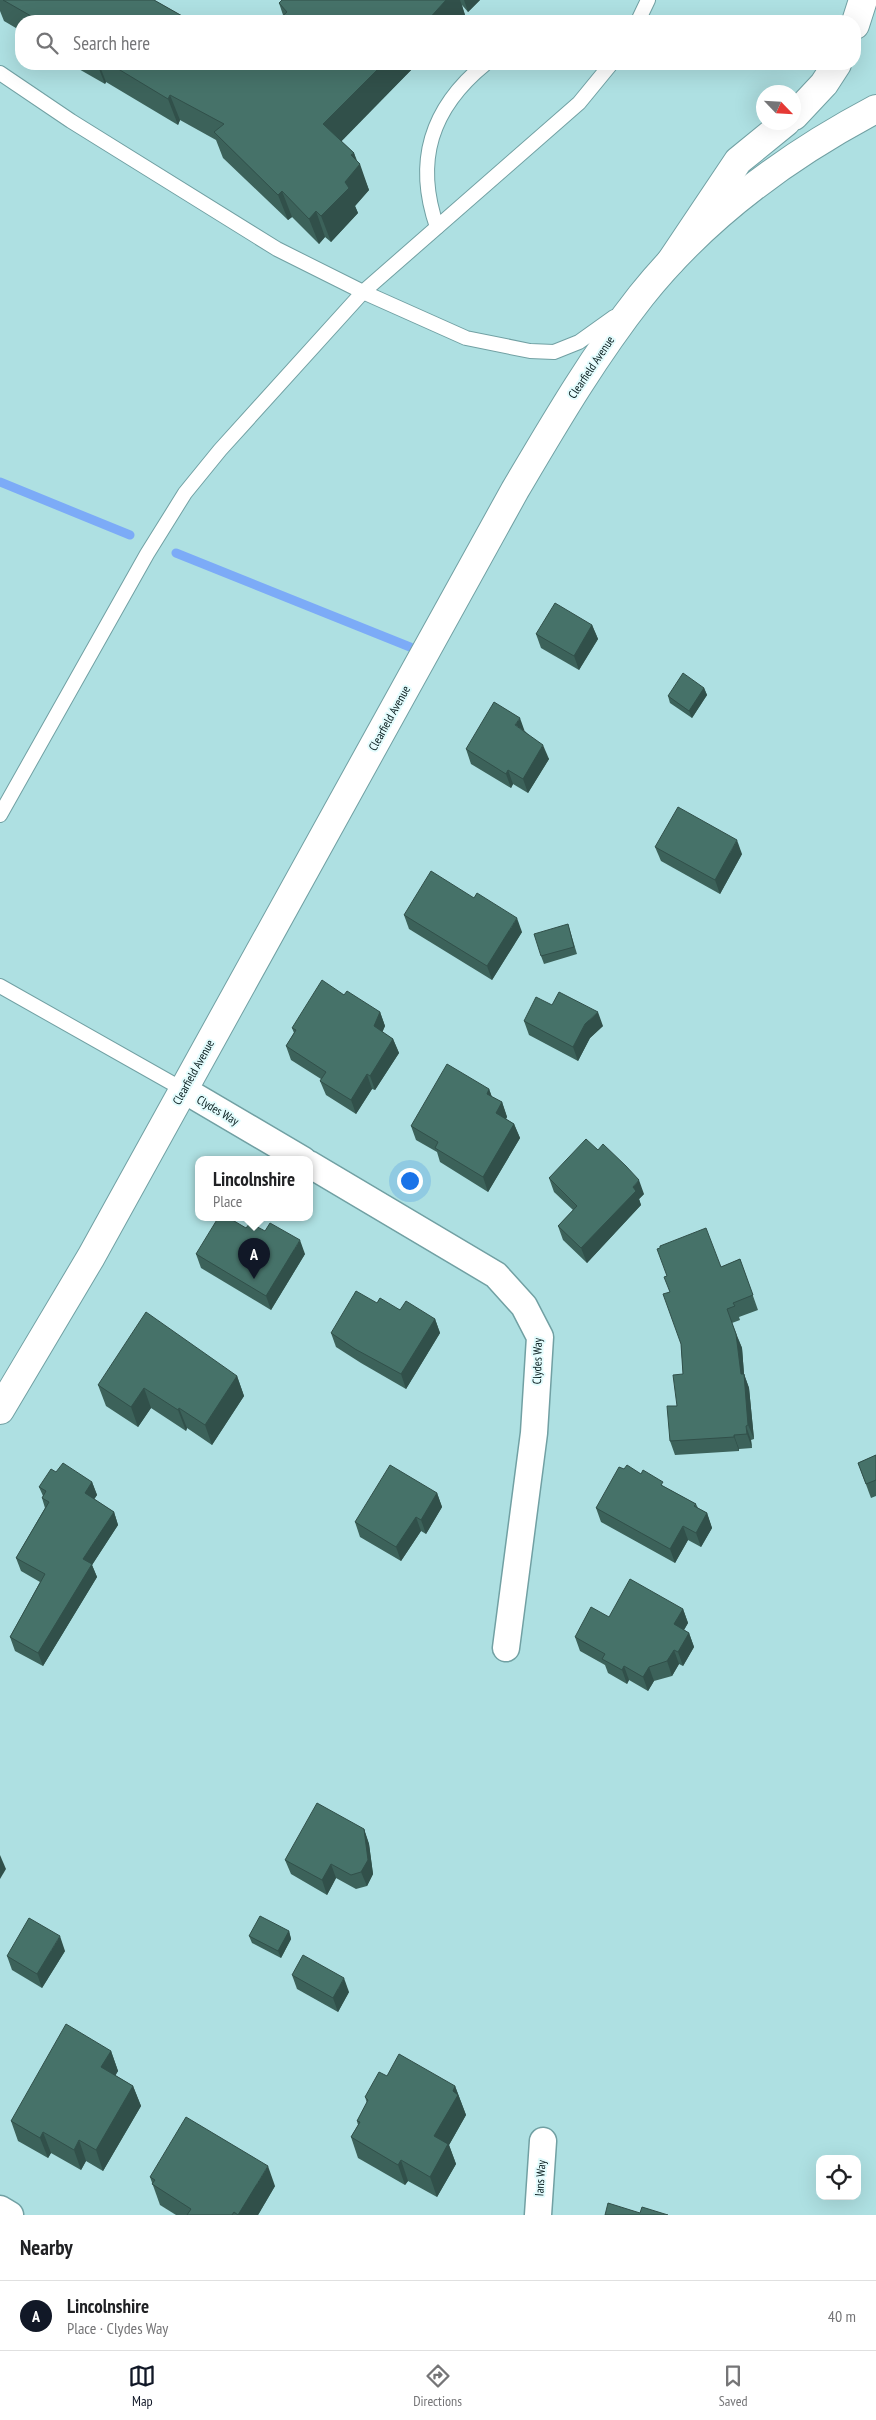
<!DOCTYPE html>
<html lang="en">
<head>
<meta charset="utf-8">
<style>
  body { margin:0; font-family:"PT Sans Narrow",sans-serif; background:#f2f2f2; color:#202124 }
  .controls { position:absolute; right:15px; bottom:15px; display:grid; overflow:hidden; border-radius:10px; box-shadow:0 5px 20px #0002 }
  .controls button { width:45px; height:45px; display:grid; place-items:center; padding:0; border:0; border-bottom:1px solid #e0e0e0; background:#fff; color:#202124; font:25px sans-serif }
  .compass { position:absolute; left:756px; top:85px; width:45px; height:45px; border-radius:50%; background:#fff; box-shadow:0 5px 20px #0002; rotate:115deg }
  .you { position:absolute; left:409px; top:1180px; width:18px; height:18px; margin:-12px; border:4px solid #fff; border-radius:50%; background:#1a73e8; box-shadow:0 0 0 8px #1a73e833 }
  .badge { display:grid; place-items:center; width:32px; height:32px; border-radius:50%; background:#111827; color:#fff; font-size:16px; font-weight:700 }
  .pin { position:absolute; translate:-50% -41px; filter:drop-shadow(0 1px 2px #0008) }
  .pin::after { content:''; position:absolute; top:26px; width:18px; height:15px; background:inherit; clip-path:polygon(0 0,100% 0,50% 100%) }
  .popup { position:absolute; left:195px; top:1156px; width:118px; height:65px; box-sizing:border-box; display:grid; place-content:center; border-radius:10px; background:#fff; filter:drop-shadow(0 1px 4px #0005); font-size:16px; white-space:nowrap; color:#757577 }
  .popup b { font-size:19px; color:#202124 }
  .popup::after { content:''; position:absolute; left:50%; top:100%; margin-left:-10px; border:10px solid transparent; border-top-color:#fff }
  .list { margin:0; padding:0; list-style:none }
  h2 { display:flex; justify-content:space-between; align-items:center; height:65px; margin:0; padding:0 20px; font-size:21px }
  h2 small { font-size:16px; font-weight:400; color:#757577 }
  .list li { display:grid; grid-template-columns:32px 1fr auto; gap:15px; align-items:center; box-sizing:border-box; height:70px; padding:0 20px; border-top:1px solid #e0e0e0 }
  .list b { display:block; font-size:19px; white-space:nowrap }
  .list p { margin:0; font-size:16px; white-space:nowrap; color:#757577 }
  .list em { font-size:16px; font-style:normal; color:#757577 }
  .icon { flex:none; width:28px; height:28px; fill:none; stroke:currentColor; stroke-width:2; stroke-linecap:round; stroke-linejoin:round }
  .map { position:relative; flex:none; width:876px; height:2215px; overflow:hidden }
  .search { position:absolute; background:#fff; box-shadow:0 5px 20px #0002; left:15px; right:15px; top:15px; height:55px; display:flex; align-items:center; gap:12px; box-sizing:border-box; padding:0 18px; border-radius:20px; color:#757577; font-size:19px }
  .sheet { height:135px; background:#fff }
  nav { display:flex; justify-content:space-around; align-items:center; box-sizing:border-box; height:70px; border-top:1px solid #e0e0e0; background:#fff; font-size:14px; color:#757577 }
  nav a { display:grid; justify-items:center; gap:2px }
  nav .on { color:#111827 }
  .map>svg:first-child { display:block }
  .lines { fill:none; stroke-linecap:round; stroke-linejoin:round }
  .stream { stroke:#7cabf7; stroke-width:9 }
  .lane-casing { stroke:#71a0a3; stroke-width:16 }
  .street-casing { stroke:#71a0a3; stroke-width:29 }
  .secondary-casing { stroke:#71a0a3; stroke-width:30 }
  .primary-casing { stroke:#71a0a3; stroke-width:30 }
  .lane { stroke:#fff; stroke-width:14 }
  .street { stroke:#fff; stroke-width:26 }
  .secondary { stroke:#fff; stroke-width:28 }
  .primary { stroke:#fff; stroke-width:28 }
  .wall { fill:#3c625a }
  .shaded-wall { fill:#31504a }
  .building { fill:#467269; stroke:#31504a }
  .labels { text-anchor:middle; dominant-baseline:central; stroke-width:4; stroke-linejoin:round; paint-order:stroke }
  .street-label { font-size:12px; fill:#081c1d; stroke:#e3fcfd }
</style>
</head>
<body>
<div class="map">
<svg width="876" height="2215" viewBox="0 0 876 2215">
  <rect width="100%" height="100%" fill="#aee0e2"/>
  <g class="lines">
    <g class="stream">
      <polyline points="0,482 130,535"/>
      <polyline points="176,553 410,647"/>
    </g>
    <g class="lane-casing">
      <g id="lane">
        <polyline points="638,21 648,0"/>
        <polyline points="0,73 71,121 277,249 363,292 466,338 530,351 554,352 579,342 614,317"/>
        <path d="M437,227C414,161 431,108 485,64"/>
        <polyline points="0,815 147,554 185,493 220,450 363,292 579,103 611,64"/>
        <polyline points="0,986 184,1090"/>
      </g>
    </g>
    <g class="street-casing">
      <g id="street">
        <polyline points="184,1090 303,1160"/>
        <polyline points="309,1164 496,1275 524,1306 540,1337 534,1433 506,1648"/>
        <polyline points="0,2209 10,2215"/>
        <polyline points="538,2215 543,2141"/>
      </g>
    </g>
    <g class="secondary-casing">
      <path id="secondary" d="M0,1410L91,1257L515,490C554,424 593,357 641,296C704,217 787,156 876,109"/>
    </g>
    <g class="primary-casing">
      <g id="primary">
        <polyline points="855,25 863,0"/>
        <polyline points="794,116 824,84 837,64"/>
        <polyline points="671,261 738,161 786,122"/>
      </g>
    </g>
    <use href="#lane" class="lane"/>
    <use href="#street" class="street"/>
    <use href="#secondary" class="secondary"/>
    <use href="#primary" class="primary"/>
  </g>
  <g class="wall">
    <polygon points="0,0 154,0 191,21 21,21 21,31 4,21 0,11"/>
    <polygon points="282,0 480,0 468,12 462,5 465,15 283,15 279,3"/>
    <polygon points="70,64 417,64 341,141 354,153 369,190 355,206 358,213 331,242 325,237 319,244 292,217 288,220 223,158 216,140 180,120 178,125 106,82 105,84"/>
    <polygon points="592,625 598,639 579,670 541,648 536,634"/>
    <polygon points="704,688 707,695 692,718 670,703 668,696"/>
    <polygon points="525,731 549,759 528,793 513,784 511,788 471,764 466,749"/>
    <polygon points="655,847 742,854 720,894 661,861"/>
    <polygon points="404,915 522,932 492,980 409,929"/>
    <polygon points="568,924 577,954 544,964 541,956"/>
    <polygon points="344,995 380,1012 385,1026 382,1032 393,1039 399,1053 375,1090 372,1089 356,1114 326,1095 320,1081 321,1079 291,1060 286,1046 294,1033 292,1028"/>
    <polygon points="552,1005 603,1026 590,1038 578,1061 529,1035 524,1021"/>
    <polygon points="489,1089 492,1097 502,1102 507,1117 506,1119 514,1124 520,1138 488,1192 440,1162 437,1152 416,1140 411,1126"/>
    <polygon points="549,1178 644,1194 639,1199 641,1205 587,1263 563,1240 558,1226 573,1210 554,1192"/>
    <polygon points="246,1228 305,1254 271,1310 201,1268 196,1254"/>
    <polygon points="740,1259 758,1310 739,1317 740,1320 732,1323 742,1348 744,1374 749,1388 754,1439 751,1440 752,1448 739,1449 739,1451 675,1455 670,1441 683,1374 681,1344 670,1292 721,1267"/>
    <polygon points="377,1303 435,1319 440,1333 406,1389 361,1363 336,1347 331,1333"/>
    <polygon points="237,1376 244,1396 212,1445 187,1428 186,1431 151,1408 138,1427 106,1406 98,1385"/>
    <polygon points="876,1455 876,1496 871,1498 858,1463"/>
    <polygon points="624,1469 641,1474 696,1504 698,1508 707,1513 712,1528 701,1547 688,1540 675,1563 601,1522 596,1508"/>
    <polygon points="56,1472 92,1482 97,1495 94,1499 114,1512 118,1525 92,1565 97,1577 43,1666 15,1651 10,1637 40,1582 21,1571 16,1558 45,1508 42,1498 43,1496 39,1487"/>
    <polygon points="437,1493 442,1507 426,1534 421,1531 401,1561 360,1537 355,1522"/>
    <polygon points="683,1609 688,1623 684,1630 689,1633 694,1647 683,1666 679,1664 672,1676 654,1681 648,1691 629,1680 627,1684 608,1673 605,1665 580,1651 575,1637 609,1617"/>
    <polygon points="364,1829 369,1844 373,1874 367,1886 356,1889 336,1878 327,1895 291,1874 285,1860"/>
    <polygon points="289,1931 291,1939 281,1958 252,1943 249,1936"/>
    <polygon points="65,1951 42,1988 12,1970 7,1956"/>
    <polygon points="292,1975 349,1992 338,2012 297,1989"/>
    <polygon points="111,2051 118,2071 115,2075 133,2086 141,2106 103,2171 86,2161 81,2170 51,2153 48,2158 18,2141 11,2121"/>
    <polygon points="387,2076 455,2086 466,2115 449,2145 456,2164 437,2197 408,2181 405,2185 358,2158 351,2137 358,2125 357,2121 367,2103 365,2097"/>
    <polygon points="150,2177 275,2186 258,2215 176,2215 160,2205"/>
  </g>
  <g class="shaded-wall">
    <polygon points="446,0 460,0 465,15 460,21 427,21"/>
    <polygon points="464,0 480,0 468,12"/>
    <polygon points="97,64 99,64 106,82 105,84"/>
    <polygon points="383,64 417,64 333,150 323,124"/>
    <polygon points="170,95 180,120 178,125 168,99"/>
    <polygon points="354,153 358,166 360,164 369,190 355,206 358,213 331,242 321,216 345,182 351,155"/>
    <polygon points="282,191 292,217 288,220 278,195"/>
    <polygon points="316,211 325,237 319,244 309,219"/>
    <polygon points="592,625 598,639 579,670 574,656"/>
    <polygon points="704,688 707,695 692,718 689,711"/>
    <polygon points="520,718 525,732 515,725"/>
    <polygon points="543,745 549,759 528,793 523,779"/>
    <polygon points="508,770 513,784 511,788 506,774"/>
    <polygon points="737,840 742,854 720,894 715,880"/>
    <polygon points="517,918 522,932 492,980 487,966"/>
    <polygon points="380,1012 385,1026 379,1040 374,1026"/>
    <polygon points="598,1012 603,1026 590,1038 578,1061 573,1047 585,1024"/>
    <polygon points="393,1039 399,1053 375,1090 370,1076"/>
    <polygon points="367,1074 372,1089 356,1114 351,1100"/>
    <polygon points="489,1089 494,1103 487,1094"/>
    <polygon points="502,1102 507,1117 501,1127 496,1113"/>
    <polygon points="514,1124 520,1138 488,1192 483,1177"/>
    <polygon points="639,1180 644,1194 639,1199 641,1205 587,1263 581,1248"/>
    <polygon points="300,1240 305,1254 271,1310 266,1296"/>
    <polygon points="435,1319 440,1333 406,1389 401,1374"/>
    <polygon points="736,1334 742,1348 744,1374 749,1388 754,1439 748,1425 741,1374"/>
    <polygon points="237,1376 244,1396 212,1445 205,1425"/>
    <polygon points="144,1388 151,1408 138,1427 131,1407"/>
    <polygon points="179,1408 187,1428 186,1431 178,1410"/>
    <polygon points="746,1426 751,1440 752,1448 747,1434"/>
    <polygon points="734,1435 739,1449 739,1451 734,1437"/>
    <polygon points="92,1482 97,1495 89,1507 85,1493"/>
    <polygon points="437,1493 442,1507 426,1534 421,1520"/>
    <polygon points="114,1512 118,1525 92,1565 97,1577 43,1666 38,1653 83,1559"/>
    <polygon points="707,1513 712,1528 701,1547 696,1533"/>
    <polygon points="416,1517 421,1531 401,1561 396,1547"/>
    <polygon points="683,1526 688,1540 675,1563 670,1549"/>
    <polygon points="683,1609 688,1623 679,1638 674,1624"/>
    <polygon points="689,1633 694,1647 683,1666 678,1652"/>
    <polygon points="674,1650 679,1664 672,1676 667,1661"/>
    <polygon points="624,1666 629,1680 627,1684 622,1670"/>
    <polygon points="649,1667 654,1681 648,1691 643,1677"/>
    <polygon points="364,1829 369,1844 373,1874 367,1886 361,1872"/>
    <polygon points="0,1855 6,1869 0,1879"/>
    <polygon points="331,1864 336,1878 327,1895 322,1880"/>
    <polygon points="289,1931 291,1939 281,1958 278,1951"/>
    <polygon points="60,1936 65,1951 42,1988 37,1974"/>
    <polygon points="344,1978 349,1992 338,2012 333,1998"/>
    <polygon points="111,2051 118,2071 109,2087 101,2067"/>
    <polygon points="133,2086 141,2106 103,2171 96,2150"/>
    <polygon points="455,2086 466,2115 449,2145 456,2164 437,2197 430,2177 434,2136 453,2091"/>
    <polygon points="43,2132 51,2153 48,2158 40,2138"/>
    <polygon points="79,2140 86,2161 81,2170 74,2150"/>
    <polygon points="401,2160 408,2181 405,2185 398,2165"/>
    <polygon points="268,2166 275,2186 258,2215 238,2215"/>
  </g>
  <g class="building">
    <polygon points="3,0 154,0 191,21 37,21 38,20"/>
    <polygon points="282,0 446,0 427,21 277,21 287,12 279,3"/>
    <polygon points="110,64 383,64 323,124 354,153 351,155 360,164 345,182 349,188 321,216 316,211 309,219 282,191 278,195 214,132 224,124 170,95 168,99"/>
    <polygon points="555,603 592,625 574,656 536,634"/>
    <polygon points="683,673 704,688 689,711 668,696"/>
    <polygon points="494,702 520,718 515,725 543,745 523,779 508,770 506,774 466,749"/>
    <polygon points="678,807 737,840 715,880 655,847"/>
    <polygon points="431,871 474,898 477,893 517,918 487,966 404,915"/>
    <polygon points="568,924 574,947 541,956 534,934"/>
    <polygon points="322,980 344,995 347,991 380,1012 374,1026 393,1039 370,1076 367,1074 351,1100 320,1081 326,1072 286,1046 296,1030 292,1028"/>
    <polygon points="559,992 598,1012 585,1024 573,1047 524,1021 536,997 552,1005"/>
    <polygon points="447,1064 489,1089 487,1094 502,1102 496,1113 514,1124 483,1177 435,1148 438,1142 411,1126"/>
    <polygon points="586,1139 598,1150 603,1144 626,1166 639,1180 633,1187 636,1191 581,1248 558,1226 577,1206 549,1178"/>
    <polygon points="218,1218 229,1218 246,1228 250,1223 265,1231 270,1223 300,1240 266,1296 196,1254"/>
    <polygon points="706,1228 721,1267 740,1259 753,1295 733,1303 735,1306 727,1309 736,1334 741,1374 744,1374 748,1425 746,1426 747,1434 734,1435 734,1437 670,1441 667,1406 677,1406 673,1375 683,1374 681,1344 663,1294 670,1292 664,1277 667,1276 657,1249 660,1248 660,1246"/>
    <polygon points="356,1291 377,1303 380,1298 400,1310 406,1301 435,1319 401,1374 355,1349 331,1333"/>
    <polygon points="146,1312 237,1376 205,1425 179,1408 178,1410 144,1388 131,1407 98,1385"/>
    <polygon points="876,1455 876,1480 866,1484 858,1463"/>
    <polygon points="63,1463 92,1482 85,1493 114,1512 83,1559 92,1564 38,1653 10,1637 45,1574 16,1558 49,1502 42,1498 46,1491 39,1487 51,1469 56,1472"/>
    <polygon points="390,1465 437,1493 421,1520 416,1517 396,1547 355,1522"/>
    <polygon points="627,1465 641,1474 643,1470 663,1482 661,1485 696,1504 694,1506 707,1513 696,1533 683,1526 670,1549 596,1508 619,1467 624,1469"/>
    <polygon points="630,1579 683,1609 674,1624 689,1633 678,1652 674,1650 667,1661 649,1667 643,1677 624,1666 622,1670 602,1659 605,1654 575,1637 591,1607 609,1617"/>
    <polygon points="317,1803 364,1829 368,1860 361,1872 351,1875 331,1864 322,1880 285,1860"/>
    <polygon points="260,1916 289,1931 278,1951 249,1936"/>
    <polygon points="29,1918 60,1936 37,1974 7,1956"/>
    <polygon points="303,1955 344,1978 333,1998 292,1975"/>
    <polygon points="66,2024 111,2051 101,2067 133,2086 96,2150 79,2140 74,2150 43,2132 40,2138 11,2121"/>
    <polygon points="399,2054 455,2086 453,2091 458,2095 434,2136 448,2144 430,2177 401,2160 398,2165 351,2137 360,2122 357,2121 368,2100 365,2097 379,2072 387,2076"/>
    <polygon points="186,2117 268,2166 238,2215 234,2212 232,2215 187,2215 191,2209 152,2184 155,2180 150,2177"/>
    <polygon points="608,2203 640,2213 642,2207 668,2215 605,2215"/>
  </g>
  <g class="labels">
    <g class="street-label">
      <text transform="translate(591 367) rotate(-56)">Clearfield Avenue</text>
      <text transform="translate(389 718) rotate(-61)">Clearfield Avenue</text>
      <text transform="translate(193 1072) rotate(-61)">Clearfield Avenue</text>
      <text transform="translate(218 1110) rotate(31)">Clydes Way</text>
      <text transform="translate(537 1361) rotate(-89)">Clydes Way</text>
      <text transform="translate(540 2178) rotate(-86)">Ians Way</text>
    </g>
  </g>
</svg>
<div class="controls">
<button><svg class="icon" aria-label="locate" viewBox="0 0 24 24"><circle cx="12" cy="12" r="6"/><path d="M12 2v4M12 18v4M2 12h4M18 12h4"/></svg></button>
</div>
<svg class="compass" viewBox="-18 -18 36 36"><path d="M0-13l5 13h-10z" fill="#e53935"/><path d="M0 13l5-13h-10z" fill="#757577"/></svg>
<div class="you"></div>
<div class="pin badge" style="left:254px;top:1279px">A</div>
<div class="popup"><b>Lincolnshire</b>Place</div>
<div class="search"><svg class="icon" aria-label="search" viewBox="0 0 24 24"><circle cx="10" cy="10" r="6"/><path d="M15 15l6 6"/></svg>Search here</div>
</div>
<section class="sheet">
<h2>Nearby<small></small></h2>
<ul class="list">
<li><span class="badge">A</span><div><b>Lincolnshire</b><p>Place · Clydes Way</p></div><em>40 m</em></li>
</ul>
</section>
<nav>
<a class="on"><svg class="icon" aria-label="map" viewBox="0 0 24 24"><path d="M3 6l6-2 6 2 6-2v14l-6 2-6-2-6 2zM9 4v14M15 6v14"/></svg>Map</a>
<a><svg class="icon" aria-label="directions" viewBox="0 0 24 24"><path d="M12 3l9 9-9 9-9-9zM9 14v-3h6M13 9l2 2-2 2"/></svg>Directions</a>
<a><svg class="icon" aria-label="saved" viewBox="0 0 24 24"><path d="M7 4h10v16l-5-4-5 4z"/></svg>Saved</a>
</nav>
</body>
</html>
